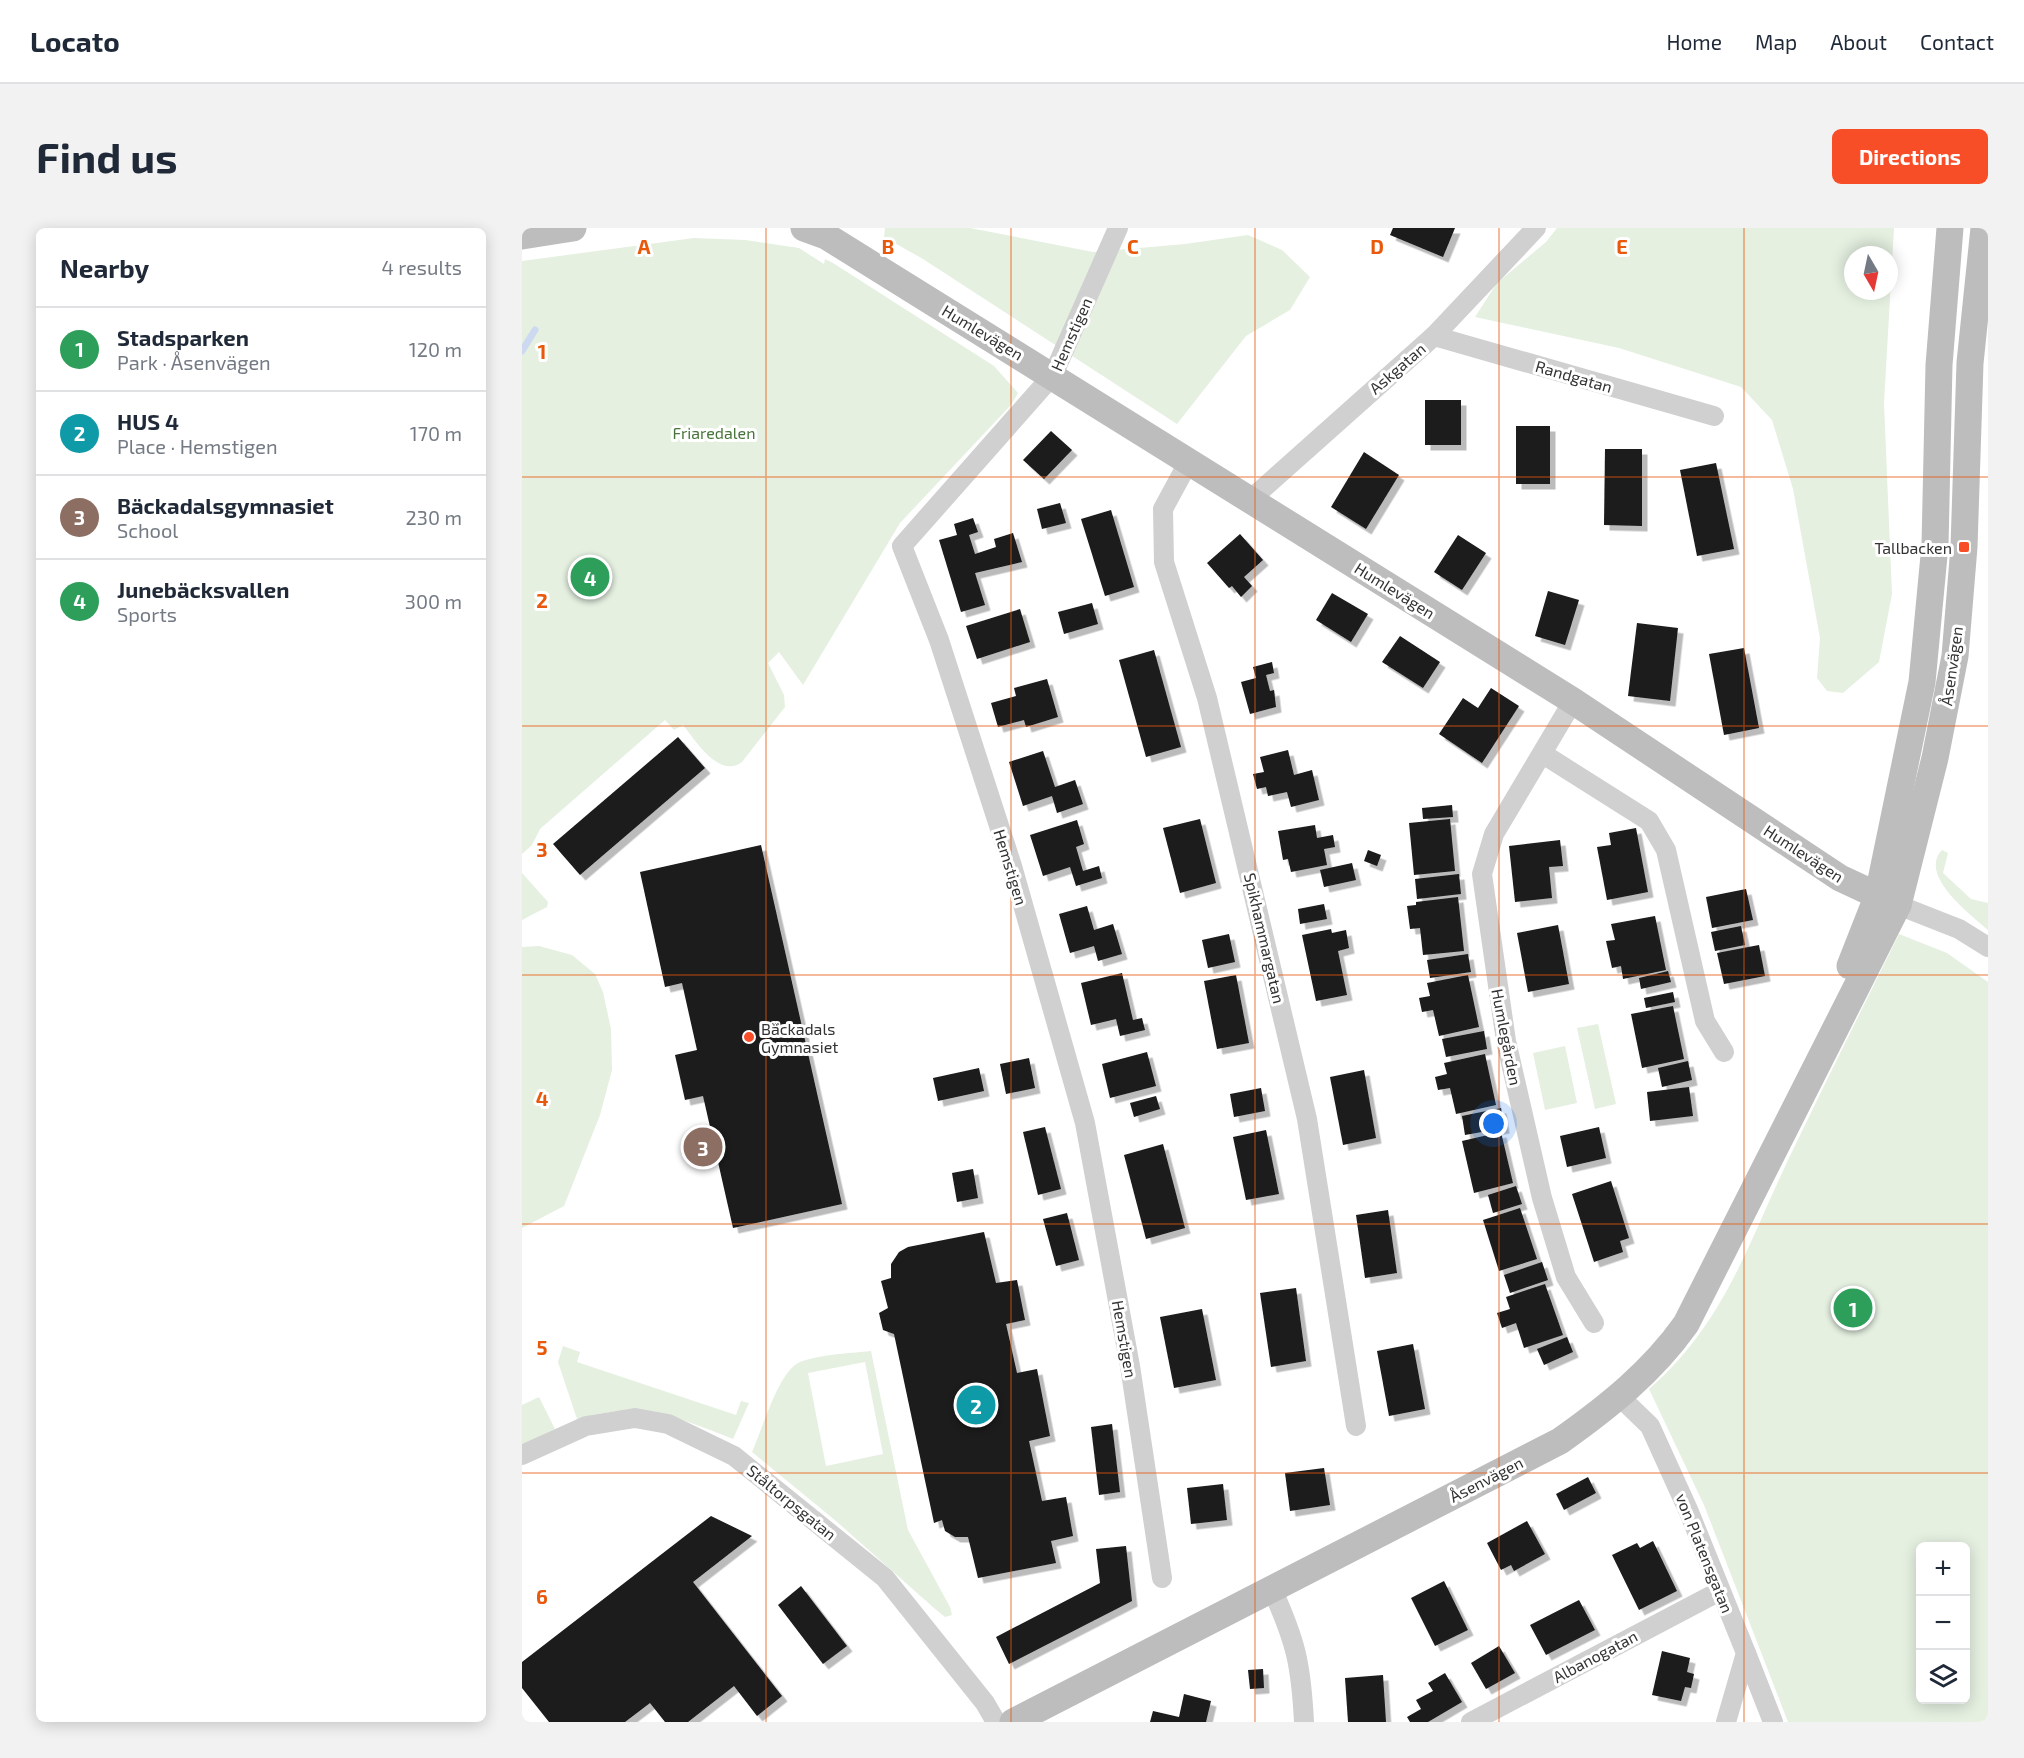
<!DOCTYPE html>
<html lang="en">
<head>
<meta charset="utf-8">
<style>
  body { margin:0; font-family:"Exo 2",sans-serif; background:#f2f2f3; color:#1f2937 }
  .controls { position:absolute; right:18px; bottom:18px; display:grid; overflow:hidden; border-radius:9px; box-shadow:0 3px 15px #0003 }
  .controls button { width:54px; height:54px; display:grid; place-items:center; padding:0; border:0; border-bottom:2px solid #e0e1e3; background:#fff; color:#1f2937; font:30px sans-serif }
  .compass { position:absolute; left:1322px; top:18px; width:54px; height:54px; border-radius:50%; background:#fff; box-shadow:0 3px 15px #0003; rotate:171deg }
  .you { position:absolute; left:972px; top:896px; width:21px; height:21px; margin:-15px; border:4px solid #fff; border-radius:50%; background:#1a73e8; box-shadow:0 0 0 9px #1a73e833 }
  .badge { display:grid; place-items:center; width:39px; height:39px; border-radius:50%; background:#f74e28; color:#fff; font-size:20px; font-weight:700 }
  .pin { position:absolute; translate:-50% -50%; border:3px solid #fff; box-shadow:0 2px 6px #0006 }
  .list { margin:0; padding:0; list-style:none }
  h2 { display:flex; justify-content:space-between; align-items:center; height:78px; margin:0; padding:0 24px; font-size:26px }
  h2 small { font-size:20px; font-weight:400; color:#747a83 }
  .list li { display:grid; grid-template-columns:39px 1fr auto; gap:18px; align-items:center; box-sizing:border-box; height:84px; padding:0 24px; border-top:2px solid #e0e1e3 }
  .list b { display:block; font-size:22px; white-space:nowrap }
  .list p { margin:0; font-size:20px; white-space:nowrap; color:#747a83 }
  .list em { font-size:20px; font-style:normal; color:#747a83 }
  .icon { flex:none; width:33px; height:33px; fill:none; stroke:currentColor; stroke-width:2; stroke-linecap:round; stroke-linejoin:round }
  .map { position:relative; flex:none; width:1466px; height:1494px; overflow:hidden; border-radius:9px }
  header { display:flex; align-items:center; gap:36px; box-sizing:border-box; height:84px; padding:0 30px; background:#fff; border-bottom:2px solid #e0e1e3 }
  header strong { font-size:28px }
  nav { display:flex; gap:33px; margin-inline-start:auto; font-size:21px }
  .intro { display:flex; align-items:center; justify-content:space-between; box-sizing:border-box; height:144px; padding:0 36px }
  h1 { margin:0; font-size:42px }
  .button { padding:15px 27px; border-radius:9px; background:#f74e28; color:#fff; font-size:21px; font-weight:700 }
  main { display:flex; gap:36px; padding:0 36px }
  aside { flex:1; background:#fff; border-radius:9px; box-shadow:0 3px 15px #0003 }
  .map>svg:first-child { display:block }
  .green { fill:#e5f0e1; fill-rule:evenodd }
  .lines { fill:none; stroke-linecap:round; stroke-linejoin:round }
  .stream { stroke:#ccd9f1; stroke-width:7 }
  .building { fill:#1a1a1a; filter:url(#shadow) }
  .street { stroke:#d0d0d0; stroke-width:20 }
  .secondary { stroke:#bdbdbd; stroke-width:27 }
  .grid { fill:none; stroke:#e8590c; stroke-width:1.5; stroke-opacity:0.55 }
  .poi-dot { fill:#f74e28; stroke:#fff; stroke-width:2 }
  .labels { text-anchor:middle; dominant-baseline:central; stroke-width:6; stroke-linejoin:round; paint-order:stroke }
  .street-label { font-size:16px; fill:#333; stroke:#fff }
  .park-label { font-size:16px; fill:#46753a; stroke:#fff }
  .poi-label { font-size:16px; fill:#333; stroke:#fff; text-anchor:end }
  .grid-label { font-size:20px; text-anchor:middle; font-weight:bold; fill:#e8590c; stroke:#fff; stroke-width:6; stroke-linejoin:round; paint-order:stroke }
</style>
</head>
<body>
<header>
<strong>Locato</strong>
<nav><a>Home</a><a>Map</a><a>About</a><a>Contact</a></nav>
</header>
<div class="intro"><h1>Find us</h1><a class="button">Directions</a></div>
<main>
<aside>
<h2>Nearby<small>4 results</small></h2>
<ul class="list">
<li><span class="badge" style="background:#2e9e5b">1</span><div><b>Stadsparken</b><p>Park · Åsenvägen</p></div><em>120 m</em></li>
<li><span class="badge" style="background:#0f9aa8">2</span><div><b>HUS 4</b><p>Place · Hemstigen</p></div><em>170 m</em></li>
<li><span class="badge" style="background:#8d6e63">3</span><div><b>Bäckadalsgymnasiet</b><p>School</p></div><em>230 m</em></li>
<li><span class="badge" style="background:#2e9e5b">4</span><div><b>Junebäcksvallen</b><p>Sports</p></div><em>300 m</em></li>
</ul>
</aside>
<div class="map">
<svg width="1466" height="1494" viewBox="0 0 1466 1494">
  <defs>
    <filter id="shadow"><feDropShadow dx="5.5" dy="5.5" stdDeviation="0" flood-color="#0004"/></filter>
  </defs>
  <rect width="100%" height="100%" fill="#fff"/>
  <g class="green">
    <polygon points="363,0 448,0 571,24 663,16 726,7 760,22 788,49 768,82 724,108 655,196 401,31 362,9"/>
    <path d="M1035,0H1372L1362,175L1370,366L1357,434L1321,465L1305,463L1295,450L1298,410L1271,261L1250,192L1219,159L1097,120L953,89L975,55L1024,14ZM1331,27H1367V63H1331Z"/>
    <path d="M172,10L223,12L277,20L302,36L303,31L311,35L472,138L496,165L489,177L378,295L281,457L257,424L246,435L262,467L263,479L220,534C197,551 174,513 161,497L152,502L143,492L18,601L10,617L0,626V33Z"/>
    <path d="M1420,622L1426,625L1421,645L1449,671L1466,675V702C1448,686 1396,647 1420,622Z"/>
    <polygon points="0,645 26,674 25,679 0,692"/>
    <path d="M1377,706L1425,725L1466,754V1494H1266L1182,1277L1127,1161C1202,1096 1226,1016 1267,930C1303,855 1340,781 1377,706ZM1398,1318H1444V1472H1398Z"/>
    <polygon points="17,718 50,727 73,746 81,764 89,801 90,842 78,887 42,978 0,1000 0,719"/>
    <polygon points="1076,796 1094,876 1073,881 1055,800"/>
    <polygon points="1043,818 1055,875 1023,882 1011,825"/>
    <path d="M41,1118L58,1124L55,1134L214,1187L219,1173L227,1175L211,1211C153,1188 118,1173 55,1191L36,1134Z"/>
    <path d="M349,1123L386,1302L428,1379L430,1387L423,1389L412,1380L314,1293L230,1224C240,1202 254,1152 273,1137C286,1127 331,1125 349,1123ZM343,1134L361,1226L304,1238L286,1145Z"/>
    <polygon points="17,1169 33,1201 0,1217 0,1177"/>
  </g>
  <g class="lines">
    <polyline class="stream" points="0,123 13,102"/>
  </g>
  <g class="building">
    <polygon points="871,0 933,0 921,29 868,7"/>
    <rect x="903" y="172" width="36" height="45"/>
    <rect x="994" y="198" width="34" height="58"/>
    <polygon points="529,203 550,222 522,251 501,232"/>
    <polygon points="1083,221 1120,221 1120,298 1082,297"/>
    <polygon points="842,224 877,247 844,301 809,279"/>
    <polygon points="1194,235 1212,321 1175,328 1158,242"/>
    <polygon points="538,275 544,295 520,301 515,281"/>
    <polygon points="589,282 612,359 583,368 559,291"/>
    <polygon points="451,290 456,304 447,307 453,326 474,319 472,311 491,305 500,334 453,345 463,377 439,384 417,312 435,307 432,296"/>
    <polygon points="718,306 741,332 722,349 730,358 719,369 710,358 707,360 685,335"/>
    <polygon points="936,307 964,325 940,362 912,344"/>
    <polygon points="1026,363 1057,372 1043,417 1013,408"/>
    <polygon points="810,365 846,386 829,414 794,392"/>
    <polygon points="570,375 576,396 542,406 536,384"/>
    <polygon points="498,381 508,414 455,431 444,398"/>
    <polygon points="1115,395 1156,400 1148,473 1106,468"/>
    <polygon points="878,408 918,434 901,460 860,434"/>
    <polygon points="1222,420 1237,500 1202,507 1187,426"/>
    <polygon points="632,422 659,519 624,529 597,432"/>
    <polygon points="750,434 752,445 744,447 748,463 752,462 754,479 728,486 719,454 734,450 731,439"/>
    <polygon points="525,451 536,489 504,499 502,492 476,499 469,475 494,468 492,460"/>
    <polygon points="969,460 997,478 960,535 917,506 941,470 956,480"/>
    <polygon points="156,509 183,540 58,647 31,616"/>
    <polygon points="766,522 772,547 790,542 797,572 769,579 765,564 746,568 744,559 735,561 731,546 742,544 738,529"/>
    <polygon points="521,523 533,559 553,552 561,576 535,585 530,568 501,578 487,534"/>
    <polygon points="930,577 931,589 901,591 900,580"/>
    <polygon points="678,591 694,655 658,665 641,600"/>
    <polygon points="928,591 933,643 892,647 887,595"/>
    <polygon points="555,592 562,616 554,619 561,643 577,638 580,650 554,658 548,639 521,648 508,607"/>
    <polygon points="793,597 795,610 811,607 813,619 802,621 805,637 769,644 766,631 761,632 756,603"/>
    <polygon points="1114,600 1126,664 1085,672 1075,619 1089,617 1087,605"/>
    <polygon points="1038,612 1041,638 1027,639 1030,670 993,674 987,618"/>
    <polygon points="239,617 320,976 211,1000 181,868 163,872 153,827 175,822 160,755 143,759 118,644"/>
    <polygon points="846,622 859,627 855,638 842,633"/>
    <polygon points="830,635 834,652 802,659 798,642"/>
    <polygon points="937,646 939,666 895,671 893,651"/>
    <polygon points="1224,661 1231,692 1190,700 1184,669"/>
    <polygon points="936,669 942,723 901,727 898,700 888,701 885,678 894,677 894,674"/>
    <polygon points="802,676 805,691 778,696 776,681"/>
    <polygon points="565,678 572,702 591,696 600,726 576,733 572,718 548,725 537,686"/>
    <polygon points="1133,688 1144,742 1101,751 1099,738 1090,740 1084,713 1093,712 1089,696"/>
    <polygon points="1036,697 1047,756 1006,764 995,705"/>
    <polygon points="1219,698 1223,717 1193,723 1189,704"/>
    <polygon points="809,701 810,705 824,702 827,720 816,723 825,767 794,773 780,707"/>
    <polygon points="707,706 713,734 686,740 680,712"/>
    <polygon points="1237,717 1243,748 1202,756 1195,725"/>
    <polygon points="946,726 949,744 908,750 905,732"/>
    <polygon points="1146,743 1149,754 1119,761 1117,750"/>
    <polygon points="600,745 611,792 620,790 623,802 598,808 594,791 569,797 559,755"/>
    <polygon points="714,747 727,815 695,821 682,753"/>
    <polygon points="946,747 957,799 917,808 911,782 900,784 897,770 908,768 905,755"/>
    <polygon points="1151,764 1153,774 1124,780 1122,770"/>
    <polygon points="1151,778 1162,831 1120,840 1109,786"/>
    <polygon points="962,803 965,821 924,829 920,811"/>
    <polygon points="625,824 634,858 588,870 580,836"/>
    <polygon points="963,826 974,877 934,886 928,860 916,862 913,849 925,846 922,835"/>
    <polygon points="507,830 513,860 484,866 478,836"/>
    <polygon points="1166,833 1170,852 1140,859 1136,840"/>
    <polygon points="457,840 462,863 416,873 411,850"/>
    <polygon points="842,842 854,910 821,917 808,849"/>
    <polygon points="1167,859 1171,888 1128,893 1125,864"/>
    <polygon points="739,860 743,883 712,889 708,866"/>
    <polygon points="634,868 638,881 612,889 608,875"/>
    <polygon points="979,880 982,900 943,907 940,888"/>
    <polygon points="523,899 539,961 516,967 501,904"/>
    <polygon points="1077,899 1084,930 1045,939 1038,908"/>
    <polygon points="744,902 757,966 724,972 711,909"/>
    <polygon points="979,904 991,955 952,965 940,913"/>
    <polygon points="641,916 663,1000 624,1011 602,927"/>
    <polygon points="451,941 456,970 435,974 430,945"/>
    <polygon points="1089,953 1107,1010 1098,1013 1101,1024 1072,1034 1050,966"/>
    <polygon points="994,958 1000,976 971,985 966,967"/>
    <polygon points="998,980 1015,1031 977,1043 961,992"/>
    <polygon points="866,982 875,1045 843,1050 834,987"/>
    <polygon points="545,985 557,1032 534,1038 521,991"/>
    <polygon points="462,1004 474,1055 495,1052 503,1092 484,1096 495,1145 515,1141 528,1208 507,1213 520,1273 544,1269 551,1308 529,1313 534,1335 456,1350 446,1309 433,1309 423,1303 420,1292 412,1295 372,1106 361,1102 357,1085 366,1080 359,1053 369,1050 369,1036 377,1024 386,1019"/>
    <polygon points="1020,1034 1026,1052 988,1065 982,1047"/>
    <polygon points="1023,1056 1041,1107 1002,1120 994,1095 980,1100 975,1085 988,1081 984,1069"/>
    <polygon points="774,1060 784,1133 749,1139 738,1065"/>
    <polygon points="680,1081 694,1152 652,1160 638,1089"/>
    <polygon points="1045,1109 1051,1124 1022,1137 1015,1121"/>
    <polygon points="891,1116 903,1181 867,1188 855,1123"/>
    <polygon points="590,1196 598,1264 577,1267 569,1199"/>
    <polygon points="802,1240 808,1277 768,1283 763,1245"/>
    <polygon points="1066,1249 1074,1265 1042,1282 1034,1266"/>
    <polygon points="701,1256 705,1292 669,1296 665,1260"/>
    <polygon points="189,1288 230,1308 171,1354 260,1468 235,1488 212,1458 166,1494 143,1494 128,1475 103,1494 27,1494 0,1460 0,1434"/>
    <polygon points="1005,1293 1023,1326 992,1343 989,1337 979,1342 965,1315"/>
    <polygon points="1131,1313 1155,1363 1117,1382 1090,1327 1115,1315 1118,1320"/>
    <polygon points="604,1318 610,1373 487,1436 474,1409 578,1355 574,1321"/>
    <polygon points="922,1353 946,1402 913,1418 889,1370"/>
    <polygon points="279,1358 325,1418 301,1436 256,1377"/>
    <polygon points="1057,1372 1073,1402 1024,1427 1008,1397"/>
    <polygon points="977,1418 993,1445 964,1461 949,1435"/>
    <polygon points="1140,1423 1168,1430 1165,1444 1172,1446 1169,1460 1163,1459 1159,1473 1130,1467"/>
    <polygon points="741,1441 742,1460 728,1461 726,1442"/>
    <polygon points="923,1445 940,1474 906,1494 888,1494 885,1489 899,1481 894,1472 911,1463 906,1455"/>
    <polygon points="861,1447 864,1494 826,1494 823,1450"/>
    <polygon points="662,1466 689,1473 684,1494 628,1494 631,1483 657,1489"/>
  </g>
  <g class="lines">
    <g class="street">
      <polyline points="596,0 531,147 380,318 417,412 490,638 563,895 608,1138 640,1350"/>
      <polyline points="912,108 1192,188"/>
      <polyline points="667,233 641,281 642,334 685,470 785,891 834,1198"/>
      <polyline points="728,272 912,108 1014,0"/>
      <polyline points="1051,473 972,606 960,646 984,813 1020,970 1044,1049 1072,1095"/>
      <polyline points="1021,526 1127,593 1144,622 1183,793 1202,824"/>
      <polyline points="1376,677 1437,701 1466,719"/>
      <polyline points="1098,1169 1128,1198 1167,1284 1224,1425 1204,1494"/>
      <polyline points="0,1227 64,1198 113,1190 146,1196 212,1228 363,1350 463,1475 474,1494"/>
      <path d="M750,1361C774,1414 779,1436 782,1494"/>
      <polyline points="1224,1425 1251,1494"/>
      <polyline points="949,1494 1198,1363"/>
    </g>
    <g class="secondary">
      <polyline points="282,0 304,8 1051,473 1318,650 1376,677"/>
      <polyline points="0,8 51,0"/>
      <polyline points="1328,738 1356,667 1400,454 1413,317 1417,137 1428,0"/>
      <path d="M491,1494L1038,1213C1086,1179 1130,1144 1164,1096L1376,677L1413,530L1433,428L1442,319L1448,135L1462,0"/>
    </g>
  </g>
  <path class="grid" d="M244,0V1494M489,0V1494M733,0V1494M977,0V1494M1222,0V1494M0,249H1466M0,498H1466M0,747H1466M0,996H1466M0,1245H1466"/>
  <g class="poi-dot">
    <rect x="1436" y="313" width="12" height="12" rx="3"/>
    <circle cx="227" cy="809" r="6"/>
  </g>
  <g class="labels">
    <g class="street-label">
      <text transform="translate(461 104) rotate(31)">Humlevägen</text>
      <text transform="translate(549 106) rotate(-66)">Hemstigen</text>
      <text transform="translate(875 140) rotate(-41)">Askgatan</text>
      <text transform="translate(1052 148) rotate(16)">Randgatan</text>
      <text transform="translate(873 362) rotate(32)">Humlevägen</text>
      <text transform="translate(1429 438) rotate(-82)">Åsenvägen</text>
      <text transform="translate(1282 625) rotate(33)">Humlevägen</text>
      <text transform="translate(489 639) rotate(73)">Hemstigen</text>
      <text transform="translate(743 710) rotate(77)">Spikhammargatan</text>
      <text transform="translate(985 809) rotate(79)">Humlegården</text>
      <text transform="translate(603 1111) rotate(80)">Hemstigen</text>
      <text transform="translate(964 1251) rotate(-27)">Åsenvägen</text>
      <text transform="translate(270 1274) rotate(39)">Ståltorpsgatan</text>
      <text transform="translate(1183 1325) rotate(68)">von Platensgatan</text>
      <text transform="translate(1073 1428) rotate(-28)">Albanogatan</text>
    </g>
    <g class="park-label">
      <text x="192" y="204">Friaredalen</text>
    </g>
    <g class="poi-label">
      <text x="1430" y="319">Tallbacken</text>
      <text x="239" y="800" text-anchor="start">Bäckadals<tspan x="239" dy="18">Gymnasiet</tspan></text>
    </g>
  </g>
  <g class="grid-label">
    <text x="122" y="26">A</text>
    <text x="366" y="26">B</text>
    <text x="611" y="26">C</text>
    <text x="855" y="26">D</text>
    <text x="1100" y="26">E</text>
    <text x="20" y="131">1</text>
    <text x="20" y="380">2</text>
    <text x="20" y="629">3</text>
    <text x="20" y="878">4</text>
    <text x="20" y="1127">5</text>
    <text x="20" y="1376">6</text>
  </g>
</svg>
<div class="controls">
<button>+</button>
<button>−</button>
<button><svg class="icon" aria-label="layers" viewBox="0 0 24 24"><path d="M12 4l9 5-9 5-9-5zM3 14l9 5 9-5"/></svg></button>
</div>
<svg class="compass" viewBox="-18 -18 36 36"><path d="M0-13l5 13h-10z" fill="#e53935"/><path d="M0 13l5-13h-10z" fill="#747a83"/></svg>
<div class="you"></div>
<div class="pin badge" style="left:1331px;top:1080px;background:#2e9e5b">1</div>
<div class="pin badge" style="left:454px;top:1177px;background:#0f9aa8">2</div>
<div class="pin badge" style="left:181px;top:919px;background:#8d6e63">3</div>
<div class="pin badge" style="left:68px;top:349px;background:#2e9e5b">4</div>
</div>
</main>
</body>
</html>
